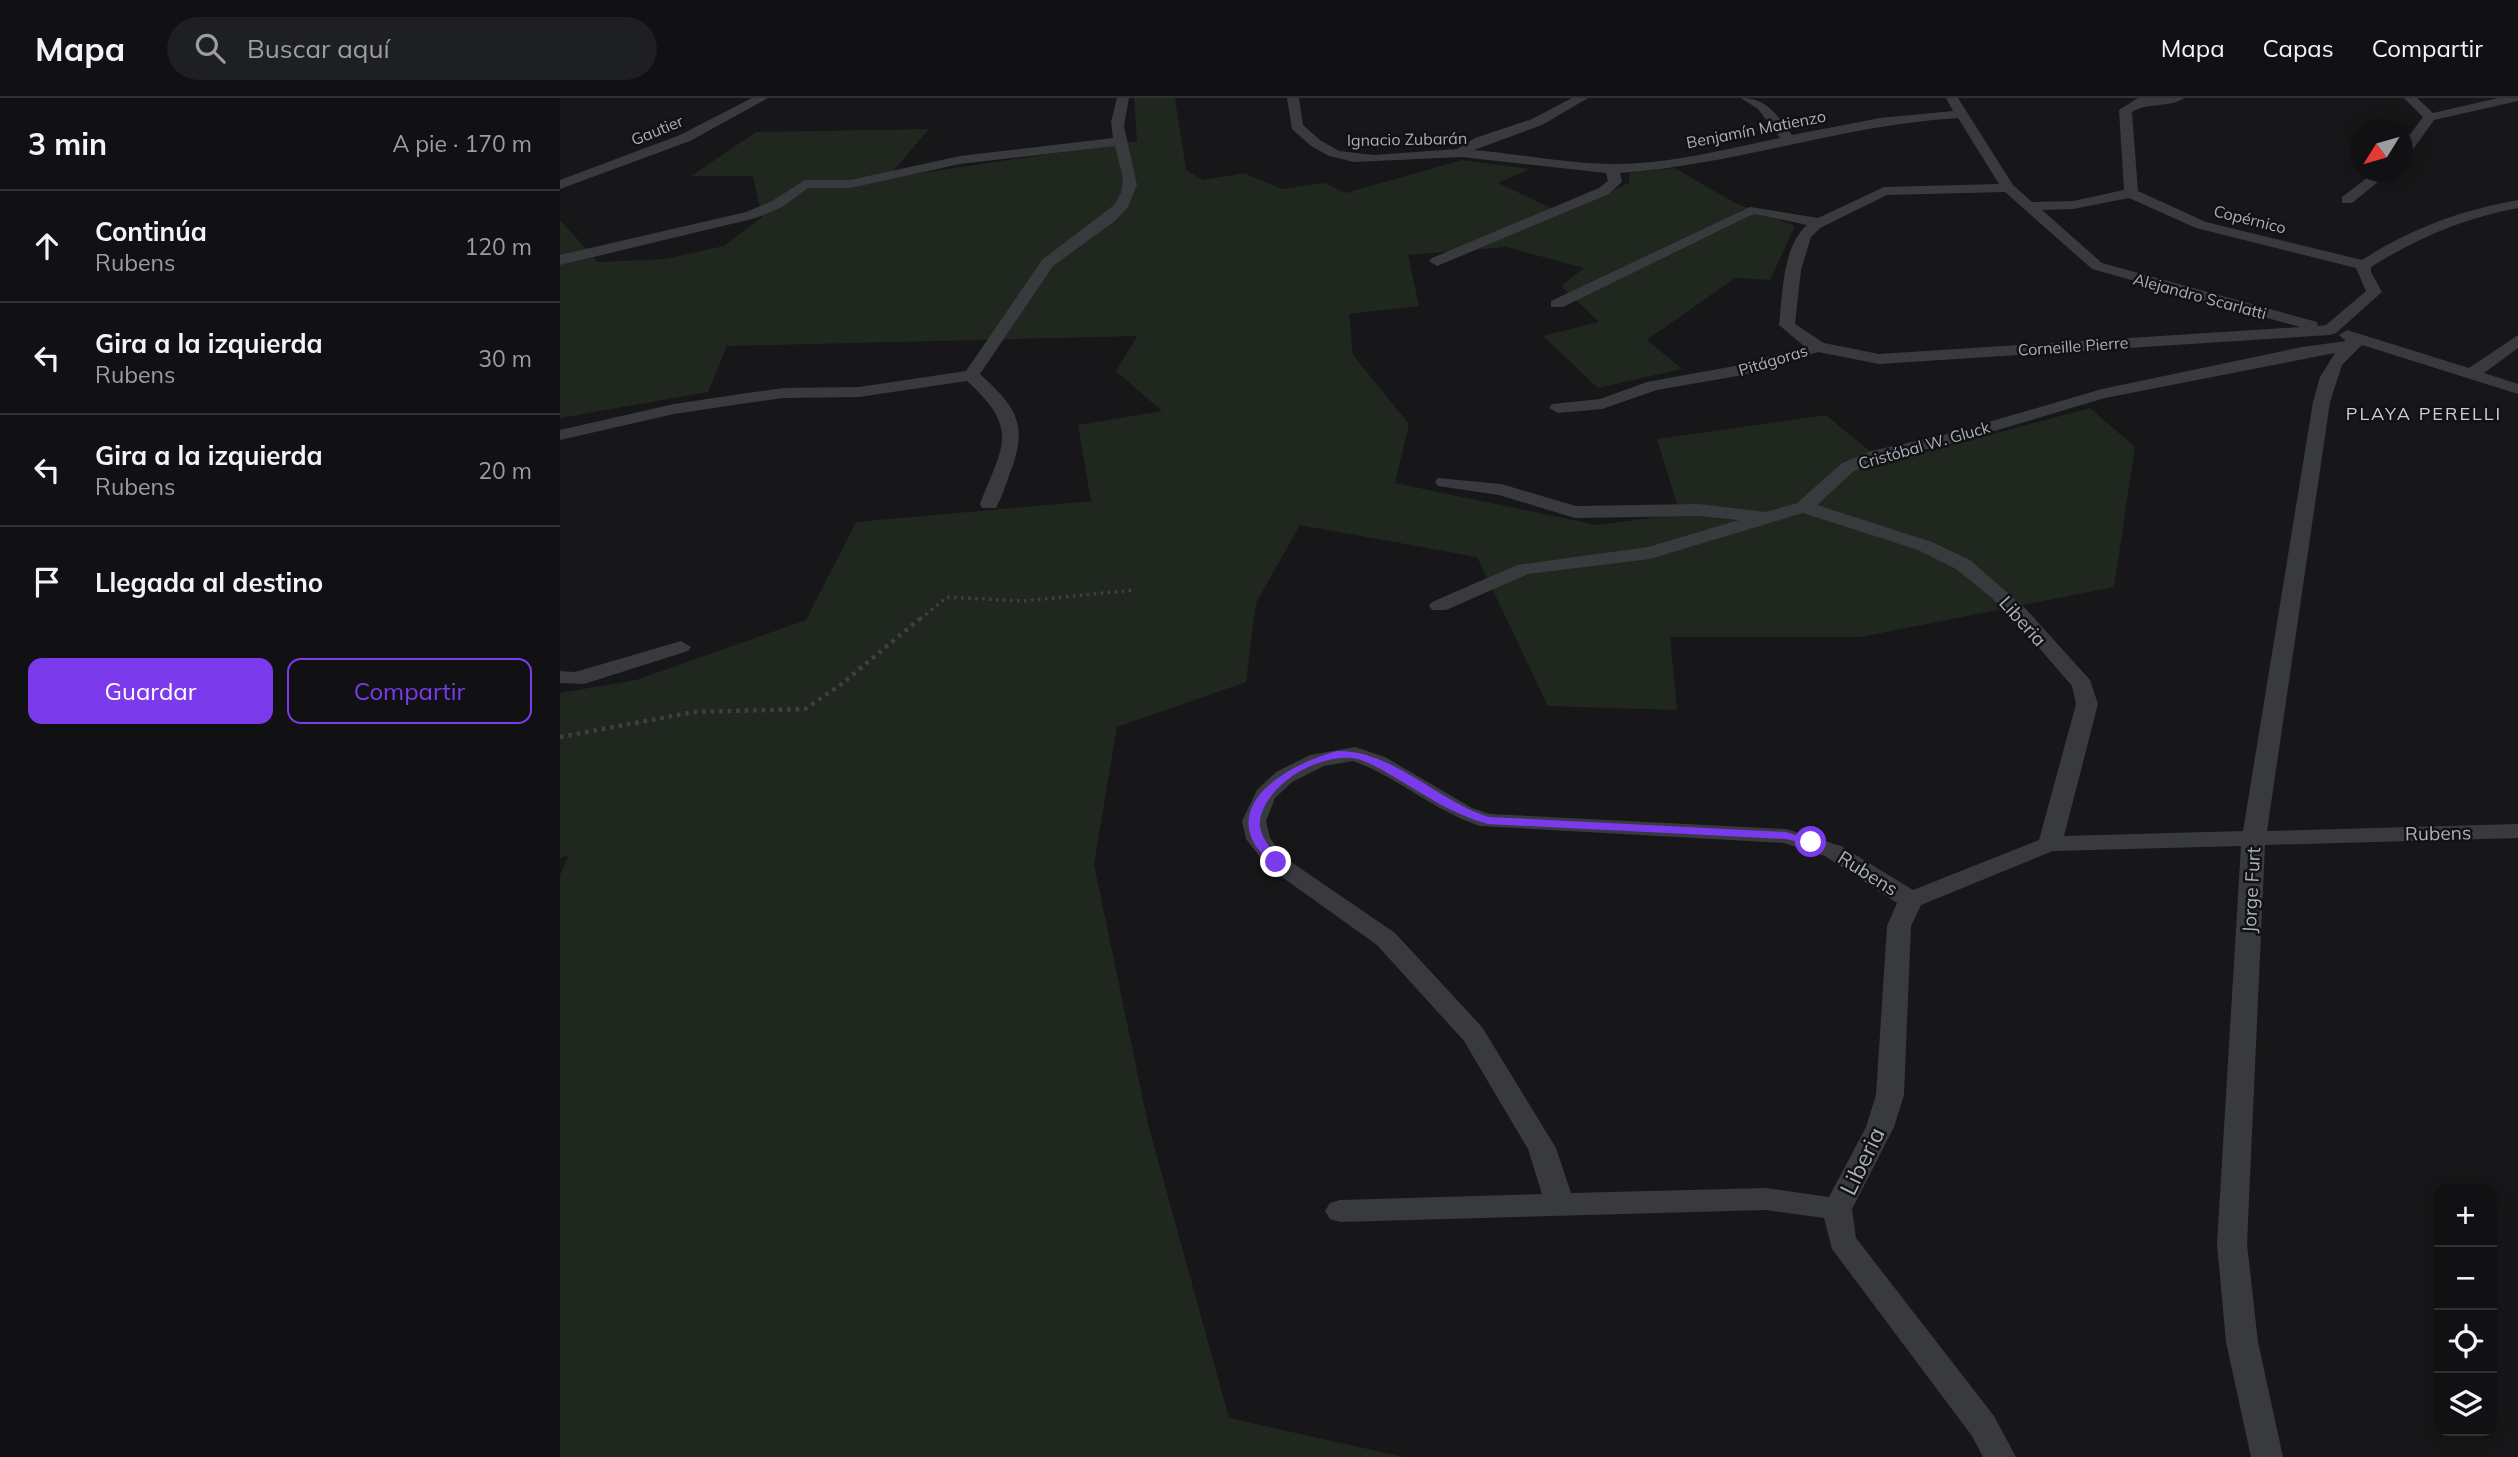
<!DOCTYPE html>
<html lang="es">
<head>
<meta charset="utf-8">
<style>
  body { margin:0; font-family:Mulish,sans-serif; background:#1e1f21; color:#f1f3f6 }
  .controls { position:absolute; right:21px; bottom:21px; display:grid; overflow:hidden; border-radius:14px; box-shadow:0 4px 18px #0003 }
  .controls button { width:63px; height:63px; display:grid; place-items:center; padding:0; border:0; border-bottom:2px solid #303133; background:#111113; color:#f1f3f6; font:35px sans-serif }
  .compass { position:absolute; left:1790px; top:21px; width:63px; height:63px; border-radius:50%; background:#111113; box-shadow:0 4px 18px #0003; rotate:233deg }
  .stop { position:absolute; width:21px; height:21px; margin:-16px; border:5px solid #7c3aed; border-radius:50%; background:#fff }
  .stop.end { background:#7c3aed; border-color:#fff; box-shadow:0 2px 7px #0008 }
  .list { margin:0; padding:0; list-style:none }
  h2 { display:flex; justify-content:space-between; align-items:center; height:91px; margin:0; padding:0 28px; font-size:30px }
  h2 small { font-size:23px; font-weight:400; color:#9c9da0 }
  .list li { display:grid; grid-template-columns:46px 1fr auto; gap:21px; align-items:center; box-sizing:border-box; height:112px; padding:0 28px; border-top:2px solid #303133 }
  .list b { display:block; font-size:26px; white-space:nowrap }
  .list p { margin:0; font-size:23px; white-space:nowrap; color:#9c9da0 }
  .list em { font-size:23px; font-style:normal; color:#9c9da0 }
  .actions { display:flex; gap:14px; padding:21px 28px }
  .actions a { flex:1; padding:16px 0; border:2px solid #7c3aed; border-radius:14px; text-align:center; font-size:24px; color:#7c3aed }
  .actions .main { background:#7c3aed; color:#fff }
  .icon { flex:none; width:38px; height:38px; fill:none; stroke:currentColor; stroke-width:2; stroke-linecap:round; stroke-linejoin:round }
  .map { position:relative; flex:none; width:1958px; height:1359px; overflow:hidden }
  header { display:flex; align-items:center; gap:42px; box-sizing:border-box; height:98px; padding:0 35px; background:#111113; border-bottom:2px solid #303133 }
  header strong { font-size:33px }
  nav { display:flex; gap:38px; margin-inline-start:auto; font-size:24px }
  .search { width:490px; height:63px; background:#1e1f21; display:flex; align-items:center; gap:18px; box-sizing:border-box; padding:0 24px; border-radius:38px; color:#9c9da0; font-size:26px }
  main { display:flex }
  aside { flex:1; background:#111113 }
  .map>svg:first-child { display:block }
  .green { fill:#1f271f }
  .lines { fill:none; stroke-linecap:round; stroke-linejoin:round }
  .path-far1 { stroke:#3e4144; stroke-width:3.5; stroke-dasharray:2.5 4.5; stroke-linecap:butt }
  .path { stroke:#3e4144; stroke-width:4.5; stroke-dasharray:3.5 5; stroke-linecap:butt }
  .street { fill:#383a3e; fill-rule:evenodd }
  .route { fill:#7c3aed }
  .labels { text-anchor:middle; dominant-baseline:central; stroke-width:5; stroke-linejoin:round; paint-order:stroke }
  .far-street-label { font-size:16px; fill:#aab0b8; stroke:#121214 }
  .far-neighbourhood-label { font-size:18px; letter-spacing:2px; fill:#cacfd4; stroke:#121214 }
  .street-label { font-size:19px; fill:#aab0b8; stroke:#121214 }
  .near-street-label { font-size:23px; fill:#aab0b8; stroke:#121214 }
</style>
</head>
<body>
<header>
<strong>Mapa</strong>
<div class="search"><svg class="icon" aria-label="search" viewBox="0 0 24 24"><circle cx="10" cy="10" r="6"/><path d="M15 15l6 6"/></svg>Buscar aquí</div>
<nav><a>Mapa</a><a>Capas</a><a>Compartir</a></nav>
</header>
<main>
<aside>
<h2>3 min<small>A pie · 170 m</small></h2>
<ul class="list">
<li><svg class="icon" aria-label="ahead" viewBox="0 0 24 24"><path d="M12 20V5M6 11l6-6 6 6"/></svg><div><b>Continúa</b><p>Rubens</p></div><em>120 m</em></li>
<li><svg class="icon" aria-label="left" viewBox="0 0 24 24"><path d="M17 20v-9H6M10 6l-5 5 5 5"/></svg><div><b>Gira a la izquierda</b><p>Rubens</p></div><em>30 m</em></li>
<li><svg class="icon" aria-label="left" viewBox="0 0 24 24"><path d="M17 20v-9H6M10 6l-5 5 5 5"/></svg><div><b>Gira a la izquierda</b><p>Rubens</p></div><em>20 m</em></li>
<li><svg class="icon" aria-label="arrive" viewBox="0 0 24 24"><path d="M6 21V4h12l-3 4 3 4H6"/></svg><div><b>Llegada al destino</b></div></li>
</ul>
<div class="actions"><a class="main">Guardar</a><a>Compartir</a></div>
</aside>
<div class="map">
<svg width="1958" height="1359" viewBox="0 0 1958 1359">
  <rect width="100%" height="100%" fill="#171719"/>
  <polygon class="green" points="574,0 615,0 626,72 643,82 684,75 722,91 764,85 786,95 902,62 970,71 938,85 1002,115 1069,85 1069,75 1115,70 1175,105 1235,128 1210,182 1175,180 1087,242 1122,271 1038,290 983,238 1039,224 1001,188 1024,170 946,149 848,157 859,208 789,216 793,257 849,326 835,385 1037,427 1120,416 1097,341 1266,317 1324,365 1530,310 1575,349 1554,489 1301,539 1110,539 1117,612 988,608 917,459 740,427 696,505 686,584 557,629 534,766 588,1026 669,1320 844,1359 0,1359 0,777 9,757 0,760 0,595 76,582 246,522 296,424 531,403 518,327 602,313 556,273 577,238 167,248 148,294 0,320 0,122 38,164 105,161 164,148 202,119 193,78 131,78 196,34 369,31 327,80 577,43"/>
  <g class="lines">
    <polyline class="path-far1" points="360,521 387,499 463,503 574,492"/>
    <polyline class="path" points="0,639 134,614 245,611 279,588 362,519"/>
    <g class="street">
      <polygon points="192,0 208,0 130,43 0,91 0,82 120,37"/>
      <path d="M557,0H569L564,28L577,87L568,109L555,123L493,168L420,276C456,309 469,326 450,375C446,386 442,399 436,410H422L420,406C443,347 460,331 407,283L299,299L223,300L187,305L114,316L0,342V332L114,306L187,295L223,290L299,289L406,273L482,162L554,107L561,95L563,80L555,48L400,66L290,90H248L222,109L196,120L0,167V157L186,114L212,103L245,82H290L400,58L553,40L551,24Z"/>
      <path d="M727,0H739L743,27L760,42L779,53L814,57L897,51L915,40L972,21L1012,0H1028L982,27L914,52C961,56 1007,66 1054,66C1110,66 1166,51 1220,40L1198,11L1181,0C1208,0 1216,17 1232,37L1320,20L1393,13L1386,0H1398L1453,87L1472,104L1513,103L1564,92L1559,12L1578,0H1624C1610,10 1588,4 1572,14L1578,93L1646,124L1802,162C1850,131 1901,112 1958,102V110C1904,120 1857,140 1811,169V174L1822,194L1776,235L1770,237L1319,266L1258,254L1183,277L1097,292L1042,311L998,315L989,310L992,306L1040,301L1087,284L1180,267L1244,248L1219,227C1223,195 1222,149 1247,127L1195,116L1189,118L1003,209H991V203L1190,109L1258,120L1324,89L1439,86L1398,20C1283,27 1174,67 1060,75L1062,84L1049,96L877,168L869,163L872,160L1039,90L1048,83L1046,75L901,59L794,64L769,58L751,48L732,31ZM1445,94L1532,171L1740,229L1319,256L1264,245L1235,226L1241,172L1251,139L1260,130L1327,97ZM1569,100L1636,130L1796,170L1806,193L1766,227L1758,228L1757,224L1542,165L1482,112L1513,111Z"/>
      <polygon points="1844,0 1857,0 1873,15 1938,0 1958,0 1958,3 1874,22 1847,60 1842,61 1842,47 1863,19"/>
      <polygon points="1815,74 1830,74 1792,105 1782,105 1782,99"/>
      <path d="M1787,232L1909,270L1958,237V250L1924,275L1958,286V296L1802,247L1782,267L1770,304L1707,733L1958,726V740L1705,747L1687,1146L1698,1244L1723,1359H1691L1666,1244L1657,1146L1681,748L1493,753L1361,807L1351,828L1344,997L1334,1029L1292,1111L1296,1140L1434,1318L1456,1359H1423L1412,1338L1272,1151L1264,1120L1206,1112L780,1124L770,1121L765,1113L770,1105L780,1102L982,1096L968,1051L904,943L817,847L708,769L686,741L682,723L697,692L716,674L750,657L795,649L825,659L912,710L930,716L1226,731L1281,748L1353,792L1479,742L1516,606L1512,588L1467,536L1433,501L1396,471L1358,452L1243,415L1090,461L968,476L886,512H872L869,508L872,504L957,467L1088,449L1179,422L1139,418L1015,420L939,397L878,388L875,384L878,380L941,386L1016,408L1139,406L1206,414L1237,405L1282,365L1311,353L1384,337L1542,291L1742,249L1786,243L1779,237ZM1775,255L1760,279L1753,304L1683,733L1504,738L1538,606L1530,582L1465,510L1410,462L1372,444L1257,407L1294,373L1323,361L1394,345L1545,300ZM793,663C838,679 874,713 920,728L1224,745L1265,758L1337,805L1327,828L1316,997L1306,1029L1269,1099L1206,1090L1011,1095L996,1050L922,929L835,835L724,759L710,740L706,723L715,700L732,684L764,668Z"/>
      <polygon points="121,543 131,549 128,553 24,586 0,585 0,573 15,574"/>
    </g>
  </g>
  <path class="route" d="M777,653C833,652 877,703 929,719L1226,734L1256,744L1251,747L1226,741L928,726C894,717 866,698 836,680C823,673 808,662 792,660C758,656 706,686 700,722C698,739 713,752 722,764L712,767C706,759 695,750 692,741C672,694 743,662 777,653Z"/>
  <g class="labels">
    <g class="far-street-label">
      <text transform="translate(1196 31) rotate(-11)">Benjamín Matienzo</text>
      <text transform="translate(97 32) rotate(-22)">Gautier</text>
      <text transform="translate(847 41) rotate(-1)">Ignacio Zubarán</text>
      <text transform="translate(1690 121) rotate(14)">Copérnico</text>
      <text transform="translate(1640 198) rotate(15)">Alejandro Scarlatti</text>
      <text transform="translate(1513 248) rotate(-4)">Corneille Pierre</text>
      <text transform="translate(1213 262) rotate(-17)">Pitágoras</text>
      <text transform="translate(1364 347) rotate(-16)">Cristóbal W. Gluck</text>
    </g>
    <g class="far-neighbourhood-label">
      <text x="1864" y="315">PLAYA PERELLI</text>
    </g>
    <g class="street-label">
      <text transform="translate(1463 523) rotate(48)">Liberia</text>
      <text transform="translate(1878 735) rotate(-1)">Rubens</text>
      <text transform="translate(1308 775) rotate(32)">Rubens</text>
      <text transform="translate(1691 792) rotate(-87)">Jorge Furt</text>
    </g>
    <g class="near-street-label">
      <text transform="translate(1302 1063) rotate(-64)">Liberia</text>
    </g>
  </g>
</svg>
<div class="controls">
<button>+</button>
<button>−</button>
<button><svg class="icon" aria-label="locate" viewBox="0 0 24 24"><circle cx="12" cy="12" r="6"/><path d="M12 2v4M12 18v4M2 12h4M18 12h4"/></svg></button>
<button><svg class="icon" aria-label="layers" viewBox="0 0 24 24"><path d="M12 4l9 5-9 5-9-5zM3 14l9 5 9-5"/></svg></button>
</div>
<svg class="compass" viewBox="-18 -18 36 36"><path d="M0-13l5 13h-10z" fill="#e53935"/><path d="M0 13l5-13h-10z" fill="#9c9da0"/></svg>
<div class="stop" style="left:1251px;top:744px"></div>
<div class="stop end" style="left:716px;top:764px"></div>
</div>
</main>
</body>
</html>
